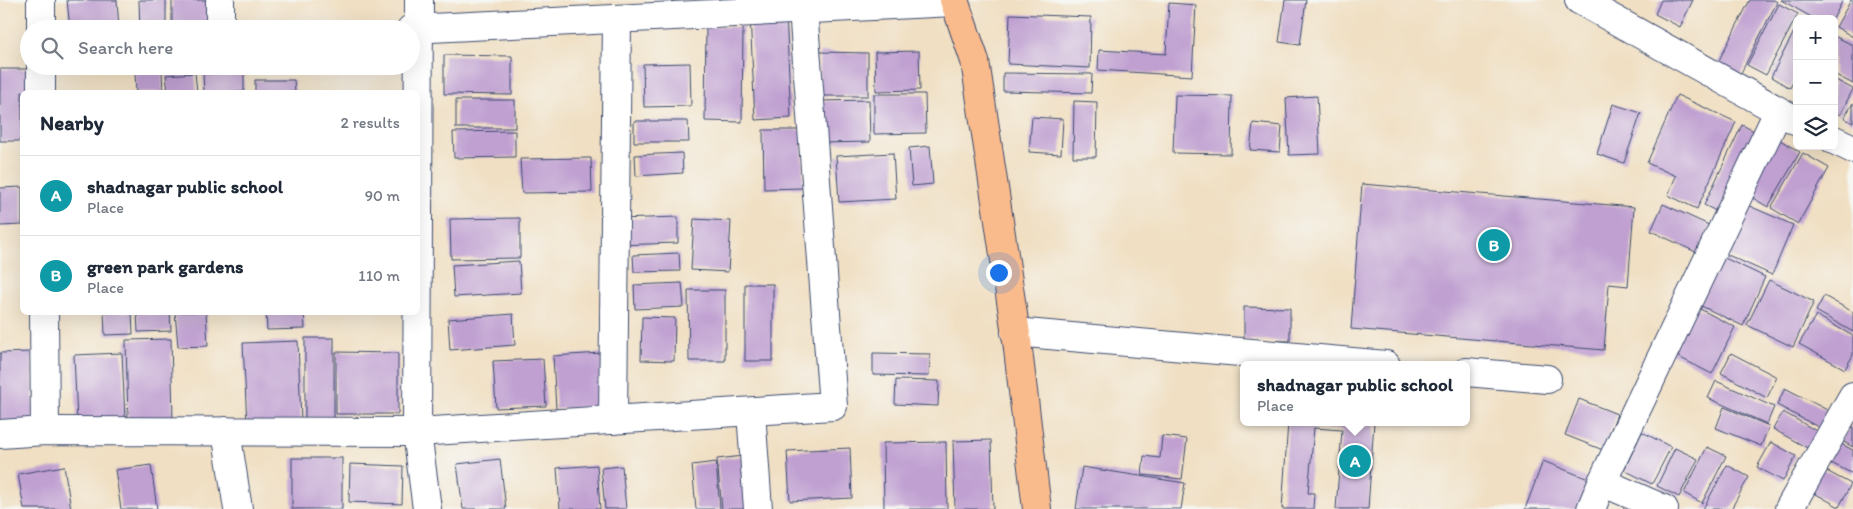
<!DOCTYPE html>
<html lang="en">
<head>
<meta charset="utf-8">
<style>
  body { margin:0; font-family:Itim,sans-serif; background:#f6f6f7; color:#1f2937 }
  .controls { position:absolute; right:15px; top:15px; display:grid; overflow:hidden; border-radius:8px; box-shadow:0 5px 20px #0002 }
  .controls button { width:45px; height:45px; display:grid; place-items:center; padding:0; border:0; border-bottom:1px solid #e0e1e3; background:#fff; color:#1f2937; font:25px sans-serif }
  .you { position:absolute; left:998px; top:272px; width:18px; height:18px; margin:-12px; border:4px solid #fff; border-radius:50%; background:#1a73e8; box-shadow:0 0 0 8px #1a73e833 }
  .badge { display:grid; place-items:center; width:32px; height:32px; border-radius:50%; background:#0f766e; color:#fff; font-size:16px; font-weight:700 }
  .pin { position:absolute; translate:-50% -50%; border:2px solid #fff; box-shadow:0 1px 5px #0006 }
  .popup { position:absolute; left:1240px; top:361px; width:230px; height:65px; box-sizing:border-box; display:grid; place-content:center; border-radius:8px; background:#fff; filter:drop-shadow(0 1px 4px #0005); font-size:16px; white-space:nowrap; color:#747a83 }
  .popup b { font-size:19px; color:#1f2937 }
  .popup::after { content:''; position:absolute; left:50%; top:100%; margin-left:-10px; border:10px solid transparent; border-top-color:#fff }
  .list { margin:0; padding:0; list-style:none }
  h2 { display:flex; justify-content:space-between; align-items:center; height:65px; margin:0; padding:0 20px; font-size:21px }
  h2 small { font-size:16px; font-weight:400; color:#747a83 }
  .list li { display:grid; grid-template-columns:32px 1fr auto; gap:15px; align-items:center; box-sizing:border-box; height:80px; padding:0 20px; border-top:1px solid #e0e1e3 }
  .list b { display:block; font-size:19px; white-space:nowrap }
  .list p { margin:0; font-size:16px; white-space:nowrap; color:#747a83 }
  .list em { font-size:16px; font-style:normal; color:#747a83 }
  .icon { flex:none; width:28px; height:28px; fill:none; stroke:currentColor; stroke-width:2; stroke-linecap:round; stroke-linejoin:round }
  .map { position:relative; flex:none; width:1853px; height:509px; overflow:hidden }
  .search { position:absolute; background:#fff; box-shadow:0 5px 20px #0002; left:20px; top:20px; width:400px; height:55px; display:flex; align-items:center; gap:12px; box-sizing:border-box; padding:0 18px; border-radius:28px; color:#747a83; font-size:19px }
  .panel { position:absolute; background:#fff; box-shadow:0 5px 20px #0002; left:20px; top:90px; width:400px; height:225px; border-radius:8px }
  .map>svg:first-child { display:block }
  .building { fill:#c0a0d1 }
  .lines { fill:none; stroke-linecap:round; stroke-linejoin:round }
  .minor-casing { stroke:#3b496d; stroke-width:30 }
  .major-casing { stroke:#3b496d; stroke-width:30 }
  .minor { stroke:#fff; stroke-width:28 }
  .major { stroke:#fabb8c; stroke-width:28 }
</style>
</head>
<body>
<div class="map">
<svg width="1853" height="509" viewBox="0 0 1853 509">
  <rect width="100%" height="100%" fill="#f6f6f2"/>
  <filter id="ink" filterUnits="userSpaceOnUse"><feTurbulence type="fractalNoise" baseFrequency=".02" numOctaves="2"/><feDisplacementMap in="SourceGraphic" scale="10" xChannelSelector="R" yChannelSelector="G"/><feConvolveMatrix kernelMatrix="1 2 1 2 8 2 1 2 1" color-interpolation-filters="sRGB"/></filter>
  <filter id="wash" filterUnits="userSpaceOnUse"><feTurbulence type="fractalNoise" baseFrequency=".0096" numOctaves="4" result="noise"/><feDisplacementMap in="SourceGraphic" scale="20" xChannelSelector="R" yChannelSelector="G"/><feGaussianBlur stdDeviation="1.12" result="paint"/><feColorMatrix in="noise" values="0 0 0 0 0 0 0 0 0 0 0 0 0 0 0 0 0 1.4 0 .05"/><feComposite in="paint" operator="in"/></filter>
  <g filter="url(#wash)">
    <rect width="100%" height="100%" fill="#f0dfc2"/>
    <g id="blocks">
      <g class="building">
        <polygon points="67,0 117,0 119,29 70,29"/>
        <polygon points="139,0 166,0 166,29 140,29"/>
        <rect x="172" y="0" width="37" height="28"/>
        <polygon points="1285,0 1306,0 1300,45 1279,42"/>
        <polygon points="1661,0 1693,0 1680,27 1655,14"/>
        <polygon points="1750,0 1774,0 1777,2 1740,75 1717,64"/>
        <polygon points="1781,0 1843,0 1833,19 1815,19"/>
        <polygon points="1851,0 1853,0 1853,37 1836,27"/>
        <polygon points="1169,3 1196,5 1192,76 1098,70 1099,50 1166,54"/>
        <polygon points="1779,4 1798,14 1766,75 1747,65"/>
        <polygon points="786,13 791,118 755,120 750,14"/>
        <polygon points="1010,14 1091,17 1090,68 1008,64"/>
        <polygon points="1797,26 1797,74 1790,88 1771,77"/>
        <polygon points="706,27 743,27 742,122 705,121"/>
        <polygon points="1834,36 1853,45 1853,84 1834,74"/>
        <polygon points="919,51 920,90 876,91 875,52"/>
        <polygon points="820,52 868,53 868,96 819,96"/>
        <polygon points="444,55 512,56 512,95 444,94"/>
        <polygon points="690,63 691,106 644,107 643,64"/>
        <polygon points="0,69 28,69 28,92 22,92 22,141 0,141"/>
        <polygon points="162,71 163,92 136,92 135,72"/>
        <polygon points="195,73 197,92 168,92 166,75"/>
        <polygon points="244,73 244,92 204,92 203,74"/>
        <polygon points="1003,73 1092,74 1091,93 1003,91"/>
        <polygon points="1834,79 1853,89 1840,115 1834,112"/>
        <polygon points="255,80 294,80 295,92 255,92"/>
        <polygon points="874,94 925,94 926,133 874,134"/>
        <polygon points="1175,95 1232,96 1231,154 1173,153"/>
        <polygon points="1677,95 1736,122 1697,209 1668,195 1676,176 1647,163"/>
        <polygon points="1317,96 1320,154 1289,155 1286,98"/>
        <rect x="456" y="100" width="59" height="28"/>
        <polygon points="869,100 870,142 822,143 820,101"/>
        <polygon points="1074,101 1097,102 1096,157 1073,157"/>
        <polygon points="1853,103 1853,123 1844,118"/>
        <polygon points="1613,104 1641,113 1624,163 1597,154"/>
        <polygon points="1032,117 1063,119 1061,154 1029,152"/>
        <polygon points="634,121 688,121 689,142 634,142"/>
        <polygon points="1253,123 1282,126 1280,152 1250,150"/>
        <polygon points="1742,125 1764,136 1726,216 1704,205"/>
        <polygon points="763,130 802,130 803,188 764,189"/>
        <polygon points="515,131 515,157 454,158 453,132"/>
        <polygon points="1775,137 1800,152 1768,207 1743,192"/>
        <polygon points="930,146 933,184 912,186 909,148"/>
        <polygon points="682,153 683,173 636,176 635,155"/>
        <polygon points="893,153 896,199 839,202 836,156"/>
        <polygon points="1803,153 1829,168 1798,224 1771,208"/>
        <polygon points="591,158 592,192 522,193 520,159"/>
        <polygon points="1362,184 1634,207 1628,286 1609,284 1604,350 1351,329"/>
        <polygon points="22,187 22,225 0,226 0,188"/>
        <polygon points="1738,201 1793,225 1772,275 1717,250"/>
        <polygon points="1663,204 1711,226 1698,253 1651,231"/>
        <polygon points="678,217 678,243 618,245 618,219"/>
        <polygon points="520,218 520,258 451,259 450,219"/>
        <polygon points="694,219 731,221 728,272 691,270"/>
        <polygon points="679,253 680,271 634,272 633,255"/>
        <polygon points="1714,253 1765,277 1743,326 1691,301"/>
        <polygon points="519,261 521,293 454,297 452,265"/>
        <polygon points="1769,280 1814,302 1793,347 1747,325"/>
        <polygon points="682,283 684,307 635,309 634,285"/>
        <rect x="745" y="284" width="28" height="77"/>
        <polygon points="688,290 725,290 725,361 689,361"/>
        <polygon points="1824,296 1853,312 1853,332 1816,311"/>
        <polygon points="1690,304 1735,327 1712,374 1667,351"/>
        <polygon points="1244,307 1290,308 1290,341 1244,340"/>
        <polygon points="104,312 132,312 133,334 105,335"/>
        <polygon points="137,312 170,312 171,331 138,332"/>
        <polygon points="175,312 206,312 208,346 178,347"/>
        <polygon points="266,312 304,312 305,329 267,330"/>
        <polygon points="513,314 515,345 450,350 448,319"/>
        <polygon points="1816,315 1853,336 1853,355 1845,369 1799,344"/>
        <polygon points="642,317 675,318 674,361 641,360"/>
        <rect x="305" y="338" width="29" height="80"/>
        <polygon points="171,339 173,420 128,421 126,340"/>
        <polygon points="298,341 301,422 247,424 243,343"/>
        <polygon points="32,352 34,428 0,429 0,353"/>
        <polygon points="336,352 398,353 398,414 336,414"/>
        <polygon points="122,353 125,419 77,421 74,355"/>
        <polygon points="601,353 604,407 556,409 553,356"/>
        <polygon points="873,353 930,354 929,376 873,375"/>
        <polygon points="1731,353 1777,377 1767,398 1721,373"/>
        <polygon points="543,359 546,406 496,408 493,361"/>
        <polygon points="896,380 939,381 938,406 895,404"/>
        <polygon points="1716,381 1774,407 1767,424 1708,398"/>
        <polygon points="1785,388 1831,412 1822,429 1777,405"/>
        <polygon points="1579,399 1617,414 1603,450 1565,435"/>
        <polygon points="1724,407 1769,426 1761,446 1716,428"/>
        <polygon points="1783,412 1820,433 1811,450 1773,429"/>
        <polygon points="1288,422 1374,422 1368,509 1336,509 1342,430 1314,428 1308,493 1314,493 1313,509 1282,509"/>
        <polygon points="1853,424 1853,447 1840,440"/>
        <polygon points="1642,432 1671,447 1652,484 1624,470"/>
        <polygon points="1162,436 1187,439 1182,479 1142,475 1144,456 1160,458"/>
        <polygon points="991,440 993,509 955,509 953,441"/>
        <polygon points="1835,441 1853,450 1853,474 1825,460"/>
        <polygon points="946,442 947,509 884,509 883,443"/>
        <polygon points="1771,442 1796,456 1783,481 1757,467"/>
        <polygon points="1707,447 1726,456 1702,503 1684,493"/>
        <polygon points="850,448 852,498 790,501 787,451"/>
        <polygon points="1675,448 1698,459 1679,497 1657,486"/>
        <polygon points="743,456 748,509 722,509 717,459"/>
        <rect x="292" y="458" width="50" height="51"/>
        <polygon points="500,459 506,509 463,509 457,464"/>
        <polygon points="1543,461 1591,480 1580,509 1525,509"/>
        <polygon points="716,462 720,509 696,509 692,465"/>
        <polygon points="350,464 403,466 402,504 349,502"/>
        <polygon points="151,465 157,509 121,509 115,470"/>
        <polygon points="597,465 600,509 560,509 557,468"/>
        <polygon points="1727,465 1749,477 1731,509 1703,509"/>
        <polygon points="64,466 71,509 24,509 18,474"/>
        <polygon points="622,466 626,509 605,509 601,468"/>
        <polygon points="1082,467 1185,483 1181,509 1076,509"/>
        <polygon points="1821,468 1851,484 1839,507 1809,490"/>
      </g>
    </g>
  </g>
  <g filter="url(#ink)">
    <use href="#blocks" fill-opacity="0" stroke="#3b496d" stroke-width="1"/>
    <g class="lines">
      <g class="minor-casing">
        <g id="minor">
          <polyline points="41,0 41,29"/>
          <polyline points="419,0 417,432 427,509"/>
          <polyline points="1579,0 1797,121"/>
          <polyline points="220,29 220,0"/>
          <polyline points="411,29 954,2"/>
          <polyline points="41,66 41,92"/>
          <polyline points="1834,140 1853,149"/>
          <polyline points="44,312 45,431"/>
          <polyline points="1015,332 1386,365"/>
          <polyline points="1466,372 1547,379"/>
          <polyline points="751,412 758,509"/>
          <polyline points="613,420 617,19"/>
          <polyline points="226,431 238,509"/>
          <polyline points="0,434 45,431 417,432 833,406 803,9"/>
          <polyline points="1591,509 1602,482"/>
          <polyline points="1664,509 1602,482 1778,112"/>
          <polyline points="1789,509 1853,396"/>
        </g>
      </g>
      <g class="major-casing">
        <polyline id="major" points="954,0 975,61 1017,341 1037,509"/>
      </g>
      <use href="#minor" class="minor"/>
      <use href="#major" class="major"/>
    </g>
  </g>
</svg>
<div class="controls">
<button>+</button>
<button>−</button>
<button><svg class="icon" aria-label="layers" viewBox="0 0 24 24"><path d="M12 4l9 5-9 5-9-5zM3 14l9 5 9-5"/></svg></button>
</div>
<div class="you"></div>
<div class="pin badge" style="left:1355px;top:461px;background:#0f9aa8">A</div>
<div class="popup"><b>shadnagar public school</b>Place</div>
<div class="pin badge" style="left:1494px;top:245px;background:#0f9aa8">B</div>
<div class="search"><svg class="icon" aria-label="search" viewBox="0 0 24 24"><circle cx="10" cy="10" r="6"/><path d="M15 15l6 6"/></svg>Search here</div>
<section class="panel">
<h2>Nearby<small>2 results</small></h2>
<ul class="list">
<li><span class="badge" style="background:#0f9aa8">A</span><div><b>shadnagar public school</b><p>Place</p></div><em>90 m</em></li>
<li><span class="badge" style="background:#0f9aa8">B</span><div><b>green park gardens</b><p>Place</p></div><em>110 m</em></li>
</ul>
</section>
</div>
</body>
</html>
